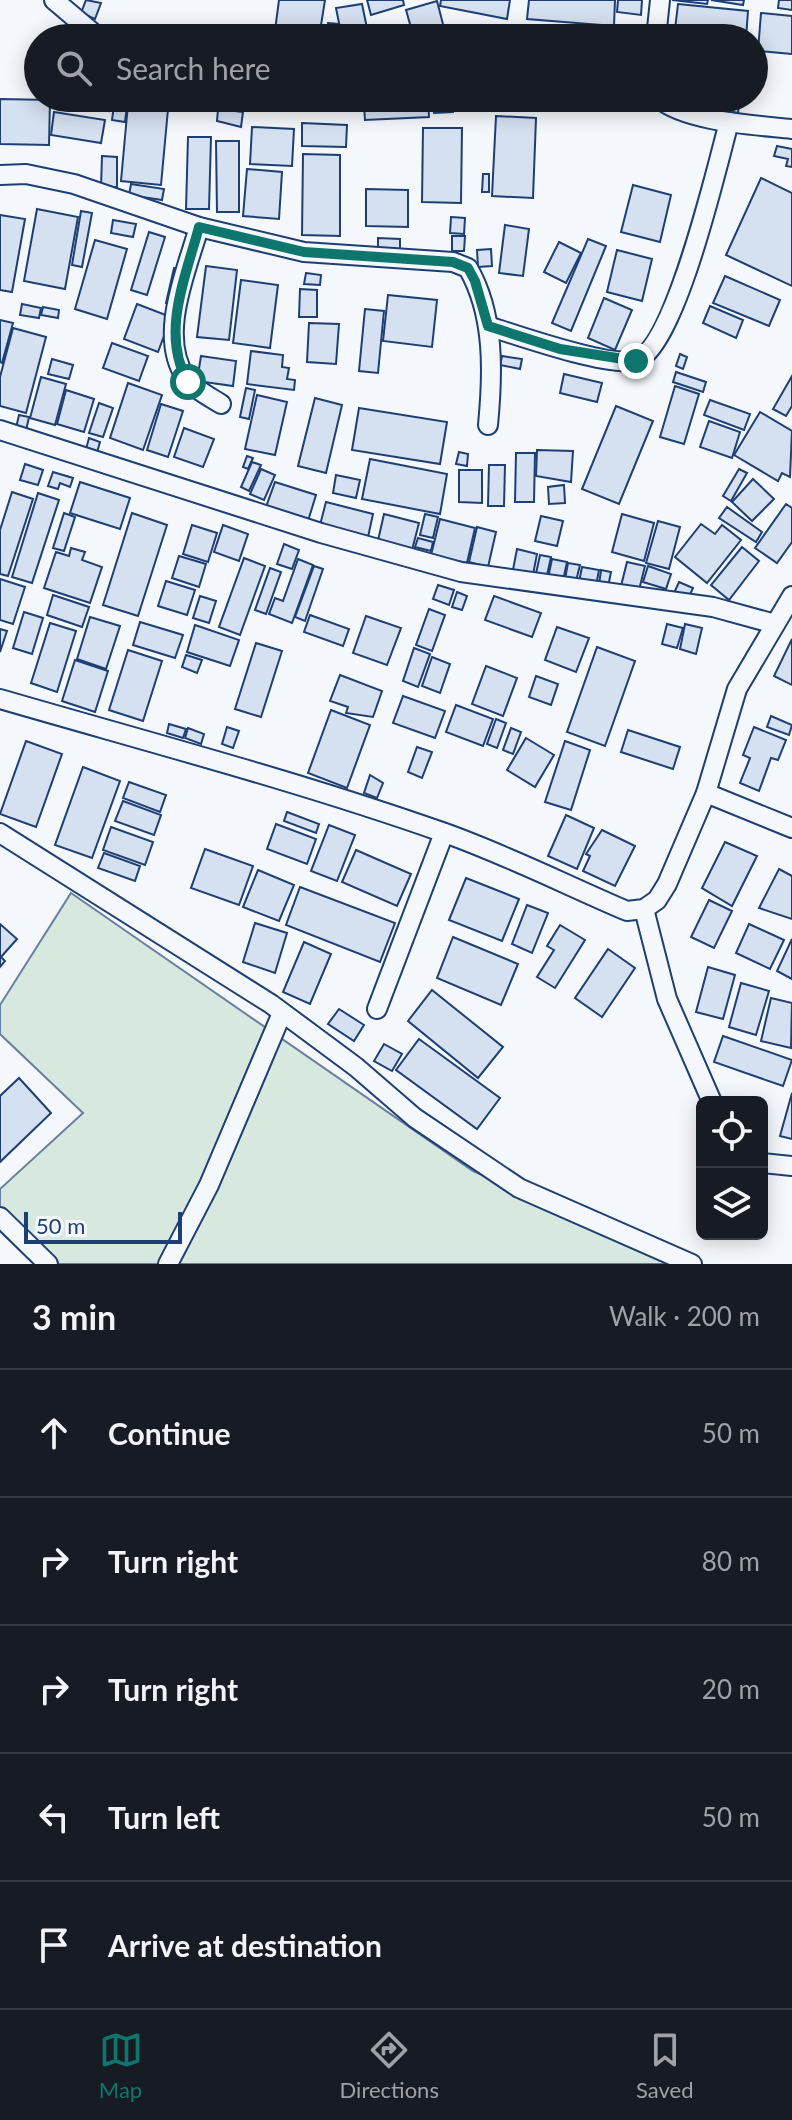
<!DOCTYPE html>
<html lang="en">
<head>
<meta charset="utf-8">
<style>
  body { margin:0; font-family:Lato,sans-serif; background:#242831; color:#f1f3f6 }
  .controls { position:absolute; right:24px; bottom:24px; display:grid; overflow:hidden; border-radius:12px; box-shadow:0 4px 20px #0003 }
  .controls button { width:72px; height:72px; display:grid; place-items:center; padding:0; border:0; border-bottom:2px solid #363941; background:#171b24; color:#f1f3f6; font:40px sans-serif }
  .scale { position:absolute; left:24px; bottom:20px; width:158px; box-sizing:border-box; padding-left:8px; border:4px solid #1d3f73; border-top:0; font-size:22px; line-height:28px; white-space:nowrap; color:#1d3f73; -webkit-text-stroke:6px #f4f7fb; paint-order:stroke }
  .stop { position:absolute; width:24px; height:24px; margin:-18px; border:6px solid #0f766e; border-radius:50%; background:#fff }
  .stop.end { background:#0f766e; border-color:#fff; box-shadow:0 2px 8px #0008 }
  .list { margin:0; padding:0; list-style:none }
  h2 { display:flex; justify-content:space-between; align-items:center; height:104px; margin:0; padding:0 32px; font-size:34px }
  h2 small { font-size:26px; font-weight:400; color:#9ea1a6 }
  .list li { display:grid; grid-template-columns:52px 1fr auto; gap:24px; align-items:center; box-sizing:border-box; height:128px; padding:0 32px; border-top:2px solid #363941 }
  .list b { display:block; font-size:30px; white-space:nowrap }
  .list em { font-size:26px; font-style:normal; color:#9ea1a6 }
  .icon { flex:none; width:44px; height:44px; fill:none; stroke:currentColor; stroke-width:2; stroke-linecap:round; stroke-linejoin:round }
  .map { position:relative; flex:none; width:792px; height:1264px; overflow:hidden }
  .search { position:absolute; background:#171b24; box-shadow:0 4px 20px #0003; left:24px; right:24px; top:24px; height:88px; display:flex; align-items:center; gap:20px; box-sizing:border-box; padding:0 28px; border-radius:44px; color:#9ea1a6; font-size:30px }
  .sheet { height:744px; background:#171b24 }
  nav { display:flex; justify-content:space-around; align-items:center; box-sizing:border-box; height:112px; border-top:2px solid #363941; background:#171b24; font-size:22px; color:#9ea1a6 }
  nav a { display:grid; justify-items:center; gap:4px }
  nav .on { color:#0f766e }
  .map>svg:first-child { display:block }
  .green { fill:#d7e8df; stroke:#687fa3; stroke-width:2 }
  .building { fill:#d5e0f0; stroke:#1d3f73; stroke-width:2 }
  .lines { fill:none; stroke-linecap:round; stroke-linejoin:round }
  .street-casing { stroke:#1d3f73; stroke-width:22 }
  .street { stroke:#f4f7fb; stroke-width:18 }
  .route { stroke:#0f766e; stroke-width:10 }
</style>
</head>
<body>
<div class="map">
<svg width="792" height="1264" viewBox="0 0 792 1264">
  <rect width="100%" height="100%" fill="#f4f7fb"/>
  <polygon class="green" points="71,893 473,1171 691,1264 46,1264 0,1213 0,1189 83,1113 0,1034 0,1005"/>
  <g class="building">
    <polygon points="86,0 101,3 95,19 81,13"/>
    <polygon points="279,0 325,0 319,38 274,38"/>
    <polygon points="367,0 403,0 404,5 371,15"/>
    <polygon points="441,0 510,0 507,19 440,6"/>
    <polygon points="529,0 615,0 614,26 527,19"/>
    <polygon points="618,0 642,0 641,15 617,12"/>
    <polygon points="672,0 708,0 707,4"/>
    <polygon points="711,0 744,0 743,5"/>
    <polygon points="779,0 792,0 792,10 778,8"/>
    <polygon points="437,1 445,32 414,38 406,10"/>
    <polygon points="362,4 369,38 342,38 336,8"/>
    <polygon points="678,4 748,11 746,38 674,38"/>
    <polygon points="761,13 792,16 792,54 758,51"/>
    <polygon points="328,23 338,24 337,38 327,38"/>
    <polygon points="517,28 517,38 493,38 493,29"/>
    <polygon points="522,28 606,32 606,38 521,38"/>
    <polygon points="58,98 111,98 109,111 57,103"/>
    <polygon points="115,98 128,98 125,122 112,120"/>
    <polygon points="201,98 236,98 234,104"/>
    <polygon points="248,98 278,98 278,102"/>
    <polygon points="358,98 428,98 429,117 365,120 364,106 358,106"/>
    <polygon points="496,98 516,98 517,109 496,110"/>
    <polygon points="689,98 740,98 738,113 723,110 724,105"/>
    <polygon points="0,99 50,100 49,145 0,144"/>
    <polygon points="452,100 453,112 434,113 433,101"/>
    <polygon points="128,104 168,109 161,185 121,181"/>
    <polygon points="218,109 243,112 241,127 217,121"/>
    <polygon points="54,112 105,120 101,143 51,135"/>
    <polygon points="496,116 536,118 533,198 492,196"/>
    <polygon points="302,123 347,125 346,147 302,146"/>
    <polygon points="252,127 294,129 292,166 250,164"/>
    <polygon points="423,128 462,128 461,203 422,202"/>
    <polygon points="188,137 211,137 209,209 186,209"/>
    <polygon points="216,141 239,141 239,212 217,212"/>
    <polygon points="777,146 792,149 792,167 786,166 788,159 774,156"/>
    <polygon points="303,154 340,155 340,236 302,235"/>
    <polygon points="102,156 117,157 117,187 101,187"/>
    <polygon points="247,169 282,172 279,219 243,216"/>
    <polygon points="483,174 489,174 489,192 482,192"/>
    <polygon points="761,178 792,193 792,286 726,255"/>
    <polygon points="131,184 164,189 162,200 129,195"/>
    <polygon points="633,185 671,195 660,242 621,232"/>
    <polygon points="366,189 408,190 408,227 366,226"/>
    <polygon points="37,209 78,217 65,289 24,281"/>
    <polygon points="81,211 92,213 82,267 72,265"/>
    <polygon points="0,215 25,219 12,292 0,290"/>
    <polygon points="451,217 465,218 464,234 450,233"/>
    <polygon points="113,220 136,224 133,237 111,233"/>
    <polygon points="505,225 529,229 523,276 499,273"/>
    <polygon points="149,232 165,237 147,295 131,290"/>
    <polygon points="452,236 465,236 464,251 452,251"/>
    <polygon points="378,238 400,239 400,254 378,255"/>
    <polygon points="588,239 606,246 571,331 552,323"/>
    <polygon points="95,240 127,249 107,319 75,309"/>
    <polygon points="559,242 581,253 566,283 544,272"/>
    <polygon points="491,249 492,266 478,267 477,250"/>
    <polygon points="617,250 652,259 642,301 607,292"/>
    <polygon points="206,266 237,270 229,340 197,337"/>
    <polygon points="174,268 184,271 176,306 166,303"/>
    <polygon points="306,273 321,275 320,285 304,284"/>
    <polygon points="725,276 780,300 769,326 713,303"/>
    <polygon points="241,280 278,285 270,348 233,343"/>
    <polygon points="300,289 317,290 317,317 299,317"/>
    <polygon points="388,295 437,300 432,347 383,341"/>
    <polygon points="604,298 632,310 615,350 588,338"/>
    <polygon points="22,304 41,308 39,318 20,315"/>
    <polygon points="137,304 171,317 158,352 124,339"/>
    <polygon points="710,306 743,320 736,338 703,323"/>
    <polygon points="43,307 59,310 58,318 41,315"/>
    <polygon points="365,309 384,311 378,373 359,371"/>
    <polygon points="0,320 13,323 2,363 0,362"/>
    <polygon points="309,323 339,324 336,364 307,362"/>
    <polygon points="13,328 46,337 26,413 0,406 0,377"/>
    <polygon points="112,343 148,356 139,381 103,368"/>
    <polygon points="251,351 283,355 282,367 289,368 287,379 295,380 294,390 247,384"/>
    <polygon points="680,354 687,357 683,369 676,366"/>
    <polygon points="201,356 236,361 233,386 197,381"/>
    <polygon points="502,356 522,359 520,369 500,365"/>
    <polygon points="52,359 73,365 69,379 48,374"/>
    <polygon points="676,372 706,382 703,392 673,382"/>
    <polygon points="564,374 602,383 597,402 560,393"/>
    <polygon points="792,376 792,406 786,416 773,409"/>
    <polygon points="41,377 66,384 55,425 30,418"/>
    <polygon points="128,383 162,395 143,450 110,438"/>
    <polygon points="675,386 699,394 684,444 660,437"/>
    <polygon points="246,388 255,390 249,419 240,417"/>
    <polygon points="66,390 94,399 84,432 57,424"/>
    <polygon points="257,395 287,402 275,455 245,449"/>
    <polygon points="315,398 342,405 326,473 298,466"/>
    <polygon points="710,400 750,414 744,430 704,415"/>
    <polygon points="99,403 113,408 103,437 89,433"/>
    <polygon points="161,404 183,411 168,457 147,450"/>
    <polygon points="616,406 653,421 619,504 582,489"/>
    <polygon points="359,408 447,422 440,464 352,450"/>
    <polygon points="760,412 792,431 790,477 782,473 778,481 734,455"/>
    <polygon points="19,415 29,417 26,431 16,428"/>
    <polygon points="709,421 740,432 732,458 700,447"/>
    <polygon points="184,428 214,439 203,467 174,457"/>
    <polygon points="89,438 100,442 96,456 85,453"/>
    <polygon points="537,450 573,451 571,482 536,476"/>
    <polygon points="459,452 468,454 467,466 456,464"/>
    <polygon points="516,453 535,453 534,502 515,502"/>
    <polygon points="247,456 253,458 248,469 243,467"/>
    <polygon points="370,459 447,474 440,514 362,499"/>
    <polygon points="252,462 261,465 249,491 241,487"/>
    <polygon points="25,464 43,470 38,485 20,480"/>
    <polygon points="489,465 505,465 504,506 488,506"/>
    <polygon points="261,469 275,475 264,500 250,494"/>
    <polygon points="739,469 747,473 731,501 723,496"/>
    <polygon points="459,470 482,470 482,503 459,502"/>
    <polygon points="53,472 73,478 70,487 60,483 58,489 48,486"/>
    <polygon points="336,475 360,480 356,498 333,493"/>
    <polygon points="753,479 774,499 752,521 732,502"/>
    <polygon points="80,482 130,498 120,529 70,513"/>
    <polygon points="275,482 316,495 308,521 266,507"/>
    <polygon points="564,485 565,503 549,504 548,487"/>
    <polygon points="12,492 33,499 8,576 0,574 0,530"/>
    <polygon points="38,493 59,500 32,583 12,577"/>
    <polygon points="326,502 373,514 368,537 320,525"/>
    <polygon points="786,504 792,508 792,542 777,563 755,548"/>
    <polygon points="727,507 762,532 756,542 719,518"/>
    <polygon points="64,513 75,517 64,551 53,548"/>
    <polygon points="132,513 167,525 138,616 103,605"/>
    <polygon points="384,514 419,523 411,554 377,545"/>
    <polygon points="425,514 438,517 433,538 420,535"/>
    <polygon points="622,514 654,523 644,561 612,552"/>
    <polygon points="541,516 563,521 557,546 535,541"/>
    <polygon points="440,519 475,528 467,563 431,555"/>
    <polygon points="658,521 680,527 669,569 646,563"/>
    <polygon points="701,524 715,534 722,525 741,540 707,583 675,557"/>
    <polygon points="192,525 217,533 208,562 183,554"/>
    <polygon points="223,525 248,534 239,561 214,552"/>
    <polygon points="477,527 496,532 488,567 469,562"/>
    <polygon points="418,538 433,542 431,551 415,547"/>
    <polygon points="284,544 299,550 292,569 277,564"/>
    <polygon points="742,547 759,561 729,600 711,585"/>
    <polygon points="71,548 85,552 82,560 102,567 90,603 44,588 56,552 69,556"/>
    <polygon points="517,549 537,554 532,580 512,575"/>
    <polygon points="540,555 551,557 546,580 535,578"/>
    <polygon points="179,556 206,564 199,587 172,578"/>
    <polygon points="244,558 265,566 240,635 219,627"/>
    <polygon points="298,559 313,565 292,623 269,614 275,598 283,601"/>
    <polygon points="552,559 567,562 563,581 548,578"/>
    <polygon points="627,562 645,566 639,590 621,586"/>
    <polygon points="568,563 580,565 576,581 565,579"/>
    <polygon points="314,566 323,569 305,621 295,617"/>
    <polygon points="648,566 671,574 666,589 643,582"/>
    <polygon points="582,567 599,570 596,586 579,582"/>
    <polygon points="270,568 281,572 266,614 255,610"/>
    <polygon points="601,570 611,572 608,587 599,585"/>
    <polygon points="0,579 25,587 13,624 0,620"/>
    <polygon points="166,581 195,590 187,615 158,606"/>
    <polygon points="679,582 693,588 688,599 674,593"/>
    <polygon points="438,585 454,590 449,605 433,599"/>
    <polygon points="457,592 467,596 462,610 452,607"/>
    <polygon points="53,595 89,607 82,627 47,615"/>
    <polygon points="200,596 216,601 209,623 193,618"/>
    <polygon points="494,596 541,613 532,637 485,620"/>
    <polygon points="429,609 445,615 432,651 416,645"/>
    <polygon points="24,612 43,618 32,654 13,648"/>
    <polygon points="310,615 349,629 343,646 304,632"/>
    <polygon points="366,616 401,628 387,665 353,653"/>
    <polygon points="90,617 120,626 106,669 77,659"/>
    <polygon points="140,622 183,635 175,658 133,645"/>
    <polygon points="50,623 76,631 57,692 31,683"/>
    <polygon points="667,624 683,628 677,648 662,644"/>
    <polygon points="685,624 702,628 696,654 680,649"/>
    <polygon points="195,625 239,640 230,666 187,652"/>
    <polygon points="557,627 589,638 576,672 545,660"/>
    <polygon points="0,629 7,631 0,652"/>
    <polygon points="792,639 792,685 774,676"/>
    <polygon points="256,643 282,651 261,717 235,709"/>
    <polygon points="597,647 635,661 605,746 567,732"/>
    <polygon points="414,648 430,654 418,687 403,681"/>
    <polygon points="128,650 162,661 143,721 109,710"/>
    <polygon points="186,655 202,660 197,673 182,667"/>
    <polygon points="432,657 450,664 440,693 422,686"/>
    <polygon points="75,660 108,671 95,712 62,701"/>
    <polygon points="486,666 517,678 503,716 472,704"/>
    <polygon points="340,675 382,691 373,717 346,713 348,707 330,701"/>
    <polygon points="536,676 558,684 551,705 529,697"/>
    <polygon points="403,696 445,711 435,738 393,723"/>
    <polygon points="456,705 493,719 483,746 446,732"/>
    <polygon points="331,710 370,725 347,788 308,773"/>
    <polygon points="771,716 792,725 789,735 767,727"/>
    <polygon points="496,719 506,723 497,748 487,744"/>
    <polygon points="169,724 186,729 183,738 167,733"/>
    <polygon points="227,727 239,731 233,748 222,744"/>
    <polygon points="754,727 786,740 778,760 771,758 759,791 740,783 750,758 743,755"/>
    <polygon points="188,728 204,734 201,744 185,738"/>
    <polygon points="511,728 521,732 513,754 503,750"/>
    <polygon points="628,730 680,747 673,769 621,752"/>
    <polygon points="526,738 554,755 535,787 507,770"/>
    <polygon points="26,741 62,754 36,827 0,814"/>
    <polygon points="565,741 590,750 571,810 545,802"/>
    <polygon points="417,747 432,752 422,778 408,772"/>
    <polygon points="83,767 120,781 92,858 55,845"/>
    <polygon points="370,775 383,783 377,798 364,793"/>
    <polygon points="129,782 166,795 160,812 123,798"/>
    <polygon points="123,801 161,815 154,835 115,821"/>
    <polygon points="287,812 319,824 316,833 284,821"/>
    <polygon points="566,815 594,828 577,869 548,856"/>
    <polygon points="276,824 316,839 307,864 267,849"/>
    <polygon points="329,825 355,835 337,881 311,871"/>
    <polygon points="111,827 153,842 145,865 103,850"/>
    <polygon points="602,830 635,846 615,886 583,871 590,856 586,854"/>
    <polygon points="725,842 757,856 732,906 702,888"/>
    <polygon points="205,849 253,866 239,905 191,888"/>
    <polygon points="356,850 411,874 397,906 342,882"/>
    <polygon points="104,853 140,866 135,881 98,868"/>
    <polygon points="779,869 792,876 792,919 759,908"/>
    <polygon points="258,870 294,885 279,921 243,907"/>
    <polygon points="466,878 519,899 502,941 449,920"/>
    <polygon points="300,887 395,923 380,962 286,925"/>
    <polygon points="709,900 732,911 714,948 691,937"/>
    <polygon points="527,905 548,913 532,953 512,944"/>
    <polygon points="255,923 287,933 275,973 243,962"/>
    <polygon points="0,924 17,939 1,957 5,961 0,967"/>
    <polygon points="749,924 784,940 770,969 736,953"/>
    <polygon points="560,925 585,940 555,988 537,977 554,950 547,946"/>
    <polygon points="453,937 518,964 501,1005 437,978"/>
    <polygon points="792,939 792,979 777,971"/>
    <polygon points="304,942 331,954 310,1004 283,992"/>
    <polygon points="608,949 635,968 602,1017 575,998"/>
    <polygon points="708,967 735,975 723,1019 696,1012"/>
    <polygon points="741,983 769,991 756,1035 729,1027"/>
    <polygon points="432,990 503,1047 478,1078 408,1021"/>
    <polygon points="771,998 792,1003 791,1048 761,1041"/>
    <polygon points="339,1009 364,1025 354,1041 328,1024"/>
    <polygon points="723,1036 792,1060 783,1086 714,1062"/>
    <polygon points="419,1039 500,1098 477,1129 396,1070"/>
    <polygon points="384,1044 402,1054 392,1071 374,1061"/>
    <polygon points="19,1078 51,1113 0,1162 0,1096"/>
    <polygon points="792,1093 792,1139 780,1136"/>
  </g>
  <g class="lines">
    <g class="street-casing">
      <g id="street">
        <polyline points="54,0 99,38"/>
        <polyline points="656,38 660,0"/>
        <path d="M658,98C686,122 755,125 792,129"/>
        <path d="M0,175L26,174L74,184L199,227L304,252L453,262L468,268C495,315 493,373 488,425"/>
        <path d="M199,227C187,270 157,336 186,378C194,389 210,397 221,404"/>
        <path d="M488,326C516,335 613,369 637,360C676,345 717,166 729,122"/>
        <polyline points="0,430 321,533 461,572 713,607 775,624"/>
        <path d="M0,699C148,742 297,781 442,832C505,854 566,885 627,911L644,909L657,900L667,884L706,793L737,689L792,596"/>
        <polyline points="706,793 792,828"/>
        <polyline points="0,833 271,1004 356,1067 415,1118 519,1188 692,1264"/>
        <polyline points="644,909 667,999 712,1102"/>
        <polyline points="377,1009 444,833"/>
        <polyline points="762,1163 792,1166"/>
        <polyline points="0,1217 48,1264"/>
        <polyline points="168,1264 209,1185 282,1013"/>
      </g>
    </g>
    <use href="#street" class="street"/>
  </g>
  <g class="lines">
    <path class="route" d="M188,382C160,334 186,276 199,227L304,252L453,262L468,268L475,281L488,326L560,349L636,361"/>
  </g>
</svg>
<div class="controls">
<button><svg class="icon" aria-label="locate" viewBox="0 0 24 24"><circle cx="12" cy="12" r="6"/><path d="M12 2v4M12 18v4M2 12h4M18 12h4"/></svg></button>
<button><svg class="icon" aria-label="layers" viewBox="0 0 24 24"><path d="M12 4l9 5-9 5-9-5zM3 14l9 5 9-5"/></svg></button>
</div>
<div class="scale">50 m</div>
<div class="stop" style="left:188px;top:382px"></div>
<div class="stop end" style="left:636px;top:361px"></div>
<div class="search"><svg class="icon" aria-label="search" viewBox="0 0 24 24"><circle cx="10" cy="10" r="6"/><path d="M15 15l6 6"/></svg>Search here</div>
</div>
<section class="sheet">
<h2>3 min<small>Walk · 200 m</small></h2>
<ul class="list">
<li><svg class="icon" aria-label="ahead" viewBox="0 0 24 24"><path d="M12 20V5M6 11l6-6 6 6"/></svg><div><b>Continue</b></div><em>50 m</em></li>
<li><svg class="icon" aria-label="right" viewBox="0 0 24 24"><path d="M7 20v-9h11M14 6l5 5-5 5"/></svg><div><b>Turn right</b></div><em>80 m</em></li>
<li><svg class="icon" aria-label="right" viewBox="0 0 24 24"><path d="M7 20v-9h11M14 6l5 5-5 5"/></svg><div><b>Turn right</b></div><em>20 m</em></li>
<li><svg class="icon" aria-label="left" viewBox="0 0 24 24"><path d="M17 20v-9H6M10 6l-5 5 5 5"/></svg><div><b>Turn left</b></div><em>50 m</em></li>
<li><svg class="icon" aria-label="arrive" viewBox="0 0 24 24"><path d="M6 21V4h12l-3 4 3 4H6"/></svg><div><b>Arrive at destination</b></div></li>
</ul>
</section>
<nav>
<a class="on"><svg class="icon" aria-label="map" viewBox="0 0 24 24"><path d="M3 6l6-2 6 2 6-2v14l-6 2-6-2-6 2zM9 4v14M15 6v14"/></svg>Map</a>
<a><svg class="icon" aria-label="directions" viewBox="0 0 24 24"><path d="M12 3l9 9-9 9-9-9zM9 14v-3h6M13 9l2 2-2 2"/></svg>Directions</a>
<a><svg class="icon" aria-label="saved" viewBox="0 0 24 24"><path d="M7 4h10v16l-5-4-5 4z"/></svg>Saved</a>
</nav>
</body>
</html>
